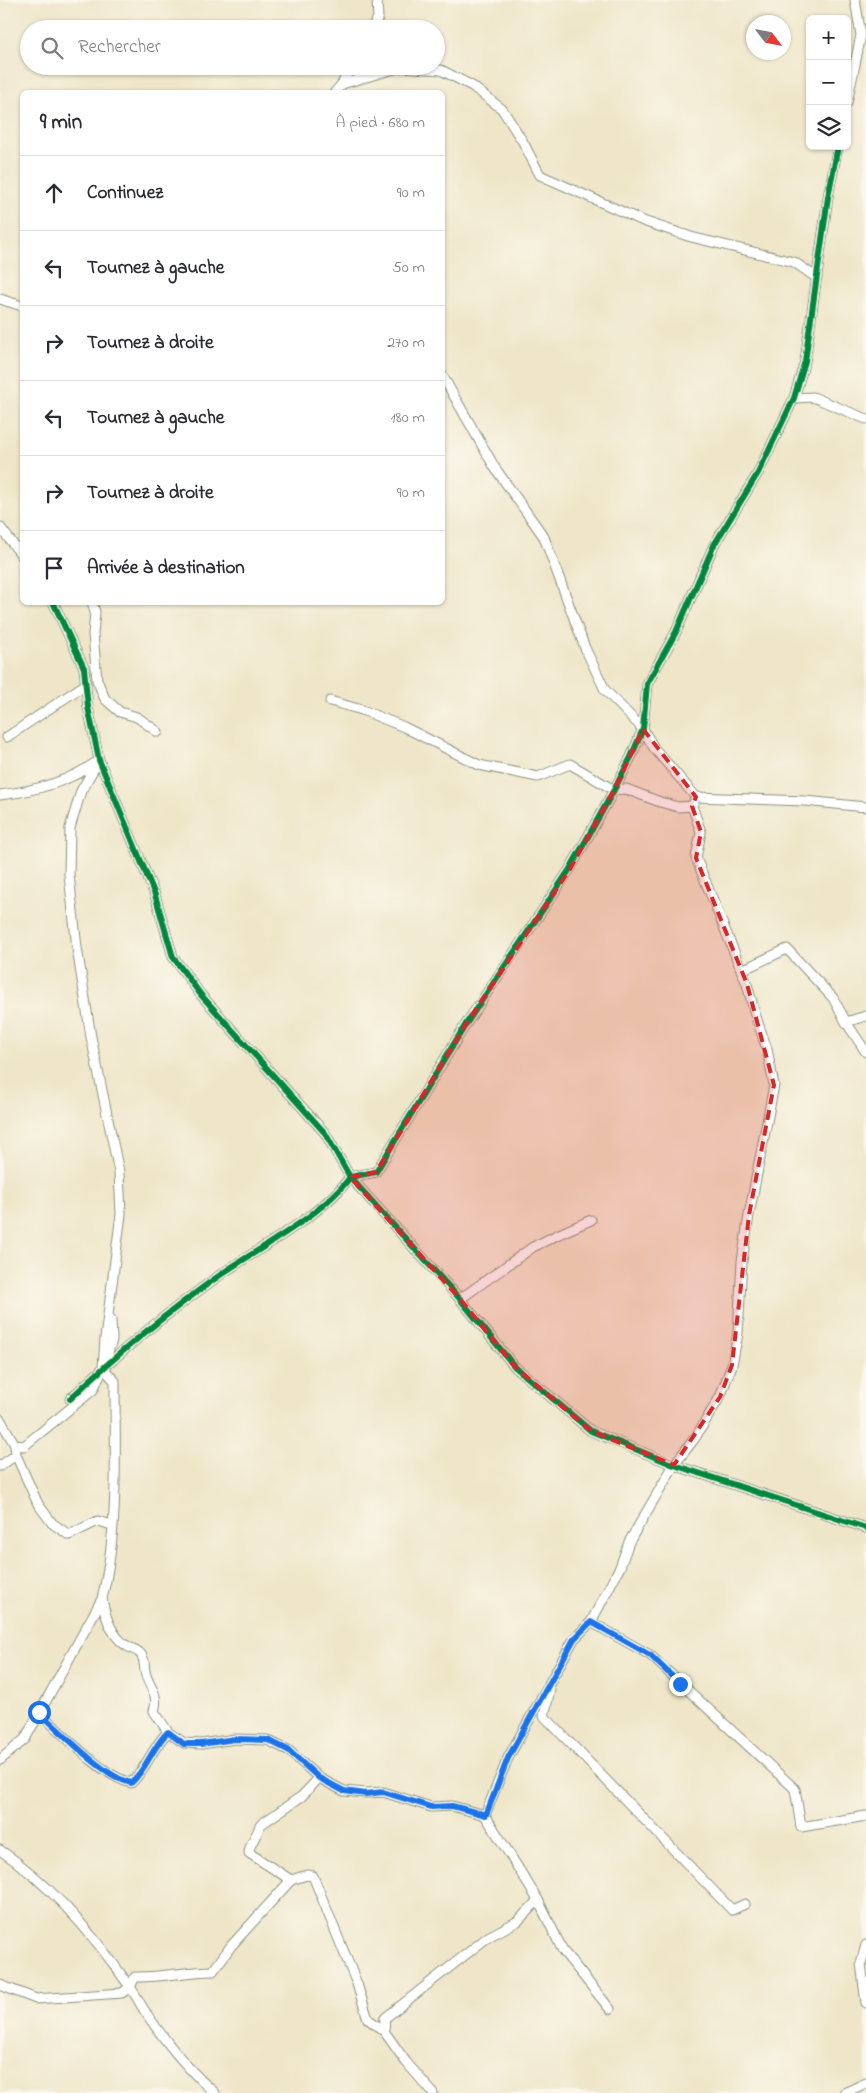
<!DOCTYPE html>
<html lang="fr">
<head>
<meta charset="utf-8">
<style>
  body { margin:0; font-family:"Indie Flower",sans-serif; background:#f7f7f7; color:#2b2b33 }
  .controls { position:absolute; right:15px; top:15px; display:grid; overflow:hidden; border-radius:8px; box-shadow:0 1px 4px #0004 }
  .controls button { width:45px; height:45px; display:grid; place-items:center; padding:0; border:0; border-bottom:1px solid #e1e1e2; background:#fff; color:#2b2b33; font:25px sans-serif }
  .compass { position:absolute; left:746px; top:15px; width:45px; height:45px; border-radius:50%; background:#fff; box-shadow:0 1px 4px #0004; rotate:122deg }
  .stop { position:absolute; width:15px; height:15px; margin:-11px; border:4px solid #1a73e8; border-radius:50%; background:#fff }
  .stop.end { background:#1a73e8; border-color:#fff; box-shadow:0 1px 5px #0008 }
  .list { margin:0; padding:0; list-style:none }
  h2 { display:flex; justify-content:space-between; align-items:center; height:65px; margin:0; padding:0 20px; font-size:21px }
  h2 small { font-size:16px; font-weight:400; color:#7c7c81 }
  .list li { display:grid; grid-template-columns:32px 1fr auto; gap:15px; align-items:center; box-sizing:border-box; height:75px; padding:0 20px; border-top:1px solid #e1e1e2 }
  .list b { display:block; font-size:19px; white-space:nowrap }
  .list em { font-size:16px; font-style:normal; color:#7c7c81 }
  .icon { flex:none; width:28px; height:28px; fill:none; stroke:currentColor; stroke-width:2; stroke-linecap:round; stroke-linejoin:round }
  .map { position:relative; flex:none; width:866px; height:2093px; overflow:hidden }
  .search { position:absolute; background:#fff; box-shadow:0 1px 4px #0004; left:20px; top:20px; width:425px; height:55px; display:flex; align-items:center; gap:12px; box-sizing:border-box; padding:0 18px; border-radius:28px; color:#7c7c81; font-size:19px }
  .panel { position:absolute; background:#fff; box-shadow:0 1px 4px #0004; left:20px; top:90px; width:425px; height:515px; border-radius:8px }
  .map>svg:first-child { display:block }
  .lines { fill:none; stroke-linecap:round; stroke-linejoin:round }
  .street-casing { stroke:#87927e; stroke-width:11 }
  .street { stroke:#fff; stroke-width:9 }
  .cycleway-casing { stroke:#fbf7ec; stroke-width:9 }
  .cycleway { stroke:#00873e; stroke-width:6 }
  .route { stroke:#1a73e8; stroke-width:6 }
  .marked { fill:#d62828; fill-opacity:0.2; stroke:#d62828; stroke-width:4; stroke-dasharray:10 6; stroke-linejoin:round }
</style>
</head>
<body>
<div class="map">
<svg width="866" height="2093" viewBox="0 0 866 2093">
  <rect width="100%" height="100%" fill="#fbf7ec"/>
  <filter id="ink" filterUnits="userSpaceOnUse"><feTurbulence type="fractalNoise" baseFrequency=".02" numOctaves="2"/><feDisplacementMap in="SourceGraphic" scale="10" xChannelSelector="R" yChannelSelector="G"/><feConvolveMatrix kernelMatrix="1 2 1 2 8 2 1 2 1" color-interpolation-filters="sRGB"/></filter>
  <filter id="wash" filterUnits="userSpaceOnUse"><feTurbulence type="fractalNoise" baseFrequency=".0096" numOctaves="4" result="noise"/><feDisplacementMap in="SourceGraphic" scale="20" xChannelSelector="R" yChannelSelector="G"/><feGaussianBlur stdDeviation="1.12" result="paint"/><feColorMatrix in="noise" values="0 0 0 0 0 0 0 0 0 0 0 0 0 0 0 0 0 1.4 0 .05"/><feComposite in="paint" operator="in"/></filter>
  <g filter="url(#wash)">
    <rect width="100%" height="100%" fill="#efe6c9"/>
  </g>
  <g filter="url(#ink)">
    <g class="lines">
      <g class="street-casing">
        <g id="street">
          <polyline points="371,29 378,18 377,0"/>
          <polyline points="342,84 401,67 441,70 472,86 502,109 523,142 540,175 643,221 691,237 794,262 817,278"/>
          <polyline points="335,92 342,84 351,66"/>
          <polyline points="847,103 861,35 855,0"/>
          <polyline points="0,299 22,306"/>
          <polyline points="442,375 495,468 544,537 585,648 605,690 643,729 654,748 696,797 805,801 866,807"/>
          <polyline points="794,398 813,397 866,419"/>
          <polyline points="0,527 22,556"/>
          <polyline points="53,602 84,668 88,707 99,760 155,895 173,957 201,995 325,1133 350,1177 460,1299 515,1367 591,1431 674,1465 866,1528"/>
          <polyline points="92,602 95,612 93,634 97,680 105,699 120,712 137,717 158,732"/>
          <polyline points="330,701 362,710 404,727 479,765 538,777 570,764 614,790 626,789 660,802 678,807 692,806"/>
          <polyline points="7,737 86,684"/>
          <path d="M0,795C34,791 67,783 95,763"/>
          <polyline points="742,970 787,949 833,998 846,1022 866,1052"/>
          <polyline points="846,1022 866,1016"/>
          <polyline points="460,1299 533,1247 559,1234 591,1220"/>
          <path d="M70,1399C118,1353 169,1311 223,1273C261,1247 324,1214 350,1177L376,1172L466,1024L570,869L614,790L631,757L643,729L647,684L676,632L714,545L758,473L794,398L805,361L828,197L838,146"/>
          <polyline points="0,1419 15,1445"/>
          <polyline points="16,1455 38,1504 52,1523 69,1535 98,1521 112,1525"/>
          <polyline points="0,1466 16,1455 15,1445 24,1446 93,1390 103,1368 105,1338 121,1214 119,1172 91,1037 77,948 69,875 70,828 81,791 99,760"/>
          <path d="M102,1599C105,1616 111,1636 127,1646C133,1650 138,1649 142,1656C145,1661 144,1666 145,1671C148,1688 160,1692 154,1711L168,1732L184,1743L201,1744L235,1739L267,1740L288,1750L319,1778L344,1791L366,1793L383,1792L431,1807L452,1806L485,1815L538,1900L563,1951L610,2009"/>
          <polyline points="591,1622 650,1655 795,1789 801,1827 866,1816"/>
          <polyline points="550,1690 544,1716 732,1910 745,1904"/>
          <path d="M39,1712C62,1733 102,1776 131,1783C147,1769 152,1747 168,1732"/>
          <path d="M0,1760L25,1739L102,1599C119,1530 115,1452 115,1381L103,1368L112,1340L111,1320"/>
          <polyline points="485,1815 508,1758 574,1639 591,1622 620,1567 629,1542 674,1465 695,1438 720,1397 732,1365 738,1333 742,1261 749,1215 774,1085 767,1049 755,1014 747,984 696,858 701,832 692,806 696,797"/>
          <path d="M0,1850C52,1885 94,1935 130,1987C136,1995 140,2004 146,2013C165,2041 189,2071 215,2093"/>
          <path d="M291,1880L249,1853C249,1843 258,1835 260,1825L302,1796L319,1778"/>
          <polyline points="866,1945 861,1963 866,2003"/>
          <path d="M0,1985L36,1999L122,1993L130,1987L135,1977C161,1978 187,1971 213,1971L231,1946L291,1880L307,1875L313,1876L357,1984L368,2019L384,2031"/>
          <polyline points="433,2093 406,2062 384,2031 385,2018 488,1937 518,1921 538,1900"/>
          <polyline points="844,2093 866,2083"/>
        </g>
      </g>
      <use href="#street" class="street"/>
      <g class="cycleway-casing">
        <g id="cycleway">
          <polyline points="53,602 84,668 88,707 99,760 155,895 173,957 201,995 325,1133 350,1177 460,1299 515,1367 591,1431 674,1465 866,1528"/>
          <path d="M70,1399C118,1353 169,1311 223,1273C261,1247 324,1214 350,1177L376,1172L466,1024L570,869L614,790L631,757L643,729L647,684L676,632L714,545L758,473L794,398L805,361L828,197L838,146"/>
        </g>
      </g>
      <use href="#cycleway" class="cycleway"/>
    </g>
  </g>
  <g class="lines" filter="url(#ink)">
    <path class="route" d="M39,1712C62,1732 102,1776 131,1783C147,1769 152,1747 168,1732L184,1744H201L235,1739L268,1740L288,1750L319,1778L344,1791L366,1794L383,1792L431,1807L452,1806L486,1815L508,1758L574,1639L591,1622L650,1655L680,1684"/>
  </g>
  <path class="marked" d="M643,729L696,797L692,806L701,832L696,858L747,984L774,1085L749,1215L732,1365L720,1397L674,1465L591,1431L515,1367L460,1299L350,1177L376,1172L466,1024L570,869L614,790Z"/>
</svg>
<div class="controls">
<button>+</button>
<button>−</button>
<button><svg class="icon" aria-label="layers" viewBox="0 0 24 24"><path d="M12 4l9 5-9 5-9-5zM3 14l9 5 9-5"/></svg></button>
</div>
<svg class="compass" viewBox="-18 -18 36 36"><path d="M0-13l5 13h-10z" fill="#e53935"/><path d="M0 13l5-13h-10z" fill="#7c7c81"/></svg>
<div class="stop" style="left:39px;top:1712px"></div>
<div class="stop end" style="left:680px;top:1684px"></div>
<div class="search"><svg class="icon" aria-label="search" viewBox="0 0 24 24"><circle cx="10" cy="10" r="6"/><path d="M15 15l6 6"/></svg>Rechercher</div>
<section class="panel">
<h2>9 min<small>À pied · 680 m</small></h2>
<ul class="list">
<li><svg class="icon" aria-label="ahead" viewBox="0 0 24 24"><path d="M12 20V5M6 11l6-6 6 6"/></svg><div><b>Continuez</b></div><em>90 m</em></li>
<li><svg class="icon" aria-label="left" viewBox="0 0 24 24"><path d="M17 20v-9H6M10 6l-5 5 5 5"/></svg><div><b>Tournez à gauche</b></div><em>50 m</em></li>
<li><svg class="icon" aria-label="right" viewBox="0 0 24 24"><path d="M7 20v-9h11M14 6l5 5-5 5"/></svg><div><b>Tournez à droite</b></div><em>270 m</em></li>
<li><svg class="icon" aria-label="left" viewBox="0 0 24 24"><path d="M17 20v-9H6M10 6l-5 5 5 5"/></svg><div><b>Tournez à gauche</b></div><em>180 m</em></li>
<li><svg class="icon" aria-label="right" viewBox="0 0 24 24"><path d="M7 20v-9h11M14 6l5 5-5 5"/></svg><div><b>Tournez à droite</b></div><em>90 m</em></li>
<li><svg class="icon" aria-label="arrive" viewBox="0 0 24 24"><path d="M6 21V4h12l-3 4 3 4H6"/></svg><div><b>Arrivée à destination</b></div></li>
</ul>
</section>
</div>
</body>
</html>
